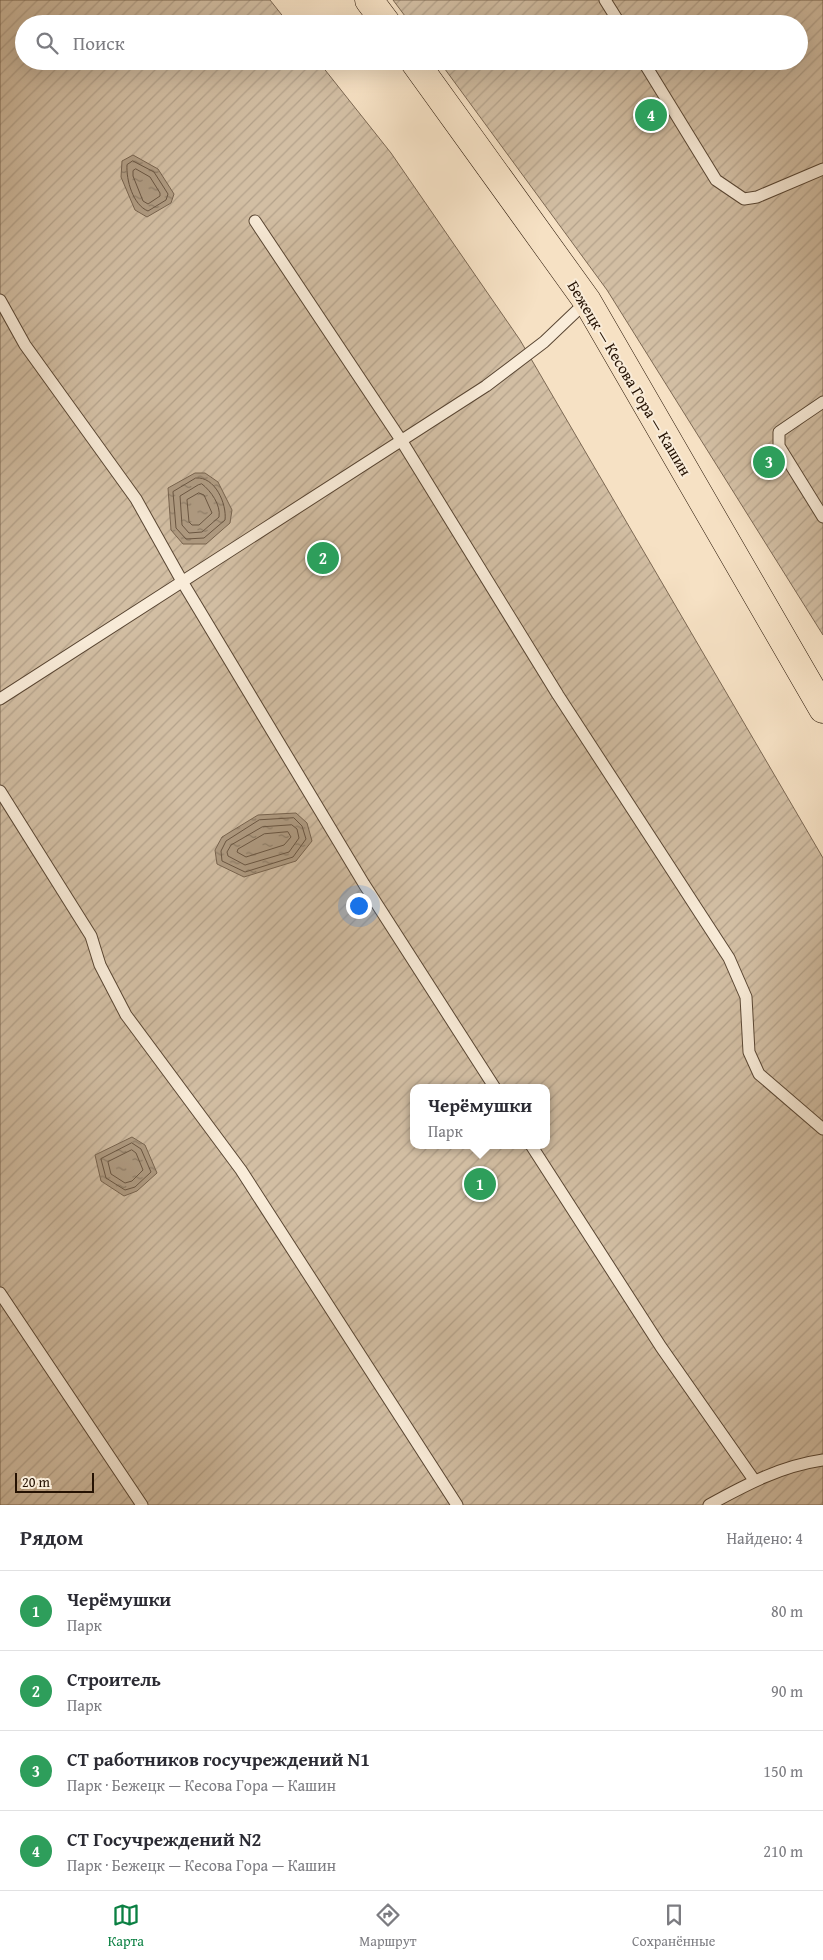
<!DOCTYPE html>
<html lang="ru">
<head>
<meta charset="utf-8">
<style>
  body { margin:0; font-family:"Gentium Book Plus",serif; background:#f2f2f3; color:#2b2b33 }
  .scale { position:absolute; left:15px; bottom:12px; width:79px; box-sizing:border-box; padding-left:5px; border:2px solid #251203; border-top:0; font-size:14px; line-height:18px; white-space:nowrap; color:#251203; -webkit-text-stroke:4px #f9ecd9; paint-order:stroke }
  .you { position:absolute; left:358px; top:905px; width:18px; height:18px; margin:-12px; border:4px solid #fff; border-radius:50%; background:#1a73e8; box-shadow:0 0 0 8px #1a73e833 }
  .badge { display:grid; place-items:center; width:32px; height:32px; border-radius:50%; background:#0b8043; color:#fff; font-size:16px; font-weight:700 }
  .pin { position:absolute; translate:-50% -50%; border:2px solid #fff; box-shadow:0 1px 5px #0006 }
  .popup { position:absolute; left:410px; top:1084px; width:140px; height:65px; box-sizing:border-box; display:grid; place-content:center; border-radius:10px; background:#fff; filter:drop-shadow(0 1px 4px #0005); font-size:16px; white-space:nowrap; color:#7c7c81 }
  .popup b { font-size:19px; color:#2b2b33 }
  .popup::after { content:''; position:absolute; left:50%; top:100%; margin-left:-10px; border:10px solid transparent; border-top-color:#fff }
  .list { margin:0; padding:0; list-style:none }
  h2 { display:flex; justify-content:space-between; align-items:center; height:65px; margin:0; padding:0 20px; font-size:21px }
  h2 small { font-size:16px; font-weight:400; color:#7c7c81 }
  .list li { display:grid; grid-template-columns:32px 1fr auto; gap:15px; align-items:center; box-sizing:border-box; height:80px; padding:0 20px; border-top:1px solid #e1e1e2 }
  .list b { display:block; font-size:19px; white-space:nowrap }
  .list p { margin:0; font-size:16px; white-space:nowrap; color:#7c7c81 }
  .list em { font-size:16px; font-style:normal; color:#7c7c81 }
  .icon { flex:none; width:28px; height:28px; fill:none; stroke:currentColor; stroke-width:2; stroke-linecap:round; stroke-linejoin:round }
  .map { position:relative; flex:none; width:823px; height:1505px; overflow:hidden }
  .search { position:absolute; background:#fff; box-shadow:0 5px 20px #0002; left:15px; right:15px; top:15px; height:55px; display:flex; align-items:center; gap:12px; box-sizing:border-box; padding:0 18px; border-radius:28px; color:#7c7c81; font-size:19px }
  .sheet { height:385px; background:#fff }
  nav { display:flex; justify-content:space-around; align-items:center; box-sizing:border-box; height:70px; border-top:1px solid #e1e1e2; background:#fff; font-size:14px; color:#7c7c81 }
  nav a { display:grid; justify-items:center; gap:2px }
  nav .on { color:#0b8043 }
  .map>svg:first-child { display:block }
  .garden { fill:url(#garden-furrows); stroke:#7c6853; fill-rule:evenodd }
  .water { fill:url(#water-ripples); stroke:#78644f }
  .lines { fill:none; stroke-linecap:round; stroke-linejoin:round }
  .shore { stroke:#6a5642; stroke-width:1 }
  .lane-casing { stroke:#594633; stroke-width:13 }
  .primary-casing { stroke:#251203; stroke-width:29 }
  .lane { stroke:#f9ecd9; stroke-width:11 }
  .primary { stroke:#f6e1c4; stroke-width:28 }
  .labels { text-anchor:middle; dominant-baseline:central; stroke-width:4; stroke-linejoin:round; paint-order:stroke }
  .street-label { font-size:16px; fill:#251203; stroke:#f9ecd9 }
</style>
</head>
<body>
<div class="map">
<svg width="823" height="1505" viewBox="0 0 823 1505">
  <defs>
    <pattern id="garden-furrows" width="10" height="10" patternUnits="userSpaceOnUse" patternTransform="scale(1.25)"><rect width="10" height="10" fill="#d2bea3"/><path d="M-1 1l2-2M0 10L10 0M9 11l2-2" fill="none" stroke="#b4a28b"/></pattern>
    <pattern id="water-ripples" width="26" height="14" patternUnits="userSpaceOnUse" patternTransform="scale(1.25)"><rect width="26" height="14" fill="#af9b82"/><path d="M2 4q2-2 4 0t4 0M15 11q2-2 4 0t4 0" fill="none" stroke="#8e7d68"/></pattern>
  </defs>
  <rect width="100%" height="100%" fill="#f6e1c4"/>
  <filter id="stains"><feTurbulence type="fractalNoise" baseFrequency=".004" numOctaves="4"/><feColorMatrix values="0 0 0 0 .2 0 0 0 0 .09 0 0 0 0 .02 0 0 0 .5 -.17"/></filter>
  <radialGradient id="worn" r=".72"><stop offset=".6" stop-color="#630" stop-opacity="0"/><stop offset="1" stop-color="#630" stop-opacity=".3"/></radialGradient>
  <g class="garden">
    <path d="M0,0H270L289,24H24V61H318L391,153L520,340L823,858V1505H0ZM414,1088H546V1145H414Z"/>
    <polygon points="393,0 823,0 823,635 607,290 439,61 799,61 799,24 411,24"/>
  </g>
  <g class="water">
    <polygon points="133,155 158,169 174,194 171,203 147,217 135,210 121,177 122,161"/>
    <polygon points="195,473 205,473 218,482 232,510 230,523 206,544 183,544 171,530 168,488"/>
    <polygon points="296,813 307,823 312,841 296,861 244,877 217,864 215,850 222,837 258,815"/>
    <polygon points="132,1137 145,1145 157,1173 137,1191 124,1196 101,1181 95,1155"/>
  </g>
  <g class="lines">
    <g class="shore">
      <path d="M133,161L154,172L168,194L166,200L148,211C133,205 126,180 127,165Z"/>
      <polygon points="136,169 150,177 160,193 160,196 148,204 143,201 133,176 133,171"/>
      <path d="M196,478C215,476 227,504 225,520L204,538L186,539L176,528L173,492Z"/>
      <path d="M202,484C211,491 221,505 219,517L202,532L189,533L182,525L180,496L198,485Z"/>
      <polygon points="199,493 204,495 212,513 199,525 192,525 189,522 187,500"/>
      <polygon points="294,818 302,826 306,839 293,857 245,872 222,861 221,851 226,841 259,820"/>
      <polygon points="292,825 297,829 299,838 289,852 245,865 228,856 227,852 231,845 262,827"/>
      <polygon points="288,832 291,837 284,845 246,857 237,852 238,849 264,834"/>
      <polygon points="132,1143 141,1149 151,1172 135,1187 125,1190 106,1178 101,1159"/>
      <polygon points="132,1150 136,1153 143,1170 132,1181 125,1183 111,1174 108,1162"/>
    </g>
    <g class="lane-casing">
      <g id="lane">
        <polyline points="605,0 620,24"/>
        <polyline points="643,61 716,180 744,199 757,197 823,169"/>
        <polyline points="255,221 401,440 558,695 729,958 746,997 749,1052 759,1074 823,1129"/>
        <polyline points="0,300 25,345 136,499 183,583 364,884 495,1088"/>
        <polyline points="823,402 779,432 779,446 823,517"/>
        <polyline points="0,699 486,386 544,342 587,301"/>
        <polyline points="0,791 91,936 100,965 126,1015 241,1170 457,1505"/>
        <polyline points="531,1145 661,1347 754,1480"/>
        <polyline points="0,1293 142,1505"/>
        <path d="M709,1505C745,1485 781,1466 823,1460"/>
      </g>
    </g>
    <g class="primary-casing">
      <g id="primary">
        <polyline points="369,0 387,24"/>
        <polyline points="414,61 587,301 823,709"/>
      </g>
    </g>
    <use href="#lane" class="lane"/>
    <use href="#primary" class="primary"/>
  </g>
  <g class="labels">
    <g class="street-label">
      <text transform="translate(630 378) rotate(59)">Бежецк — Кесова Гора — Кашин</text>
    </g>
  </g>
  <rect width="100%" height="100%" filter="url(#stains)"/>
  <rect width="100%" height="100%" fill="url(#worn)"/>
</svg>
<div class="scale">20 m</div>
<div class="you"></div>
<div class="pin badge" style="left:480px;top:1184px;background:#2e9e5b">1</div>
<div class="popup"><b>Черёмушки</b>Парк</div>
<div class="pin badge" style="left:323px;top:558px;background:#2e9e5b">2</div>
<div class="pin badge" style="left:769px;top:462px;background:#2e9e5b">3</div>
<div class="pin badge" style="left:651px;top:115px;background:#2e9e5b">4</div>
<div class="search"><svg class="icon" aria-label="search" viewBox="0 0 24 24"><circle cx="10" cy="10" r="6"/><path d="M15 15l6 6"/></svg>Поиск</div>
</div>
<section class="sheet">
<h2>Рядом<small>Найдено: 4</small></h2>
<ul class="list">
<li><span class="badge" style="background:#2e9e5b">1</span><div><b>Черёмушки</b><p>Парк</p></div><em>80 m</em></li>
<li><span class="badge" style="background:#2e9e5b">2</span><div><b>Строитель</b><p>Парк</p></div><em>90 m</em></li>
<li><span class="badge" style="background:#2e9e5b">3</span><div><b>СТ работников госучреждений N1</b><p>Парк · Бежецк — Кесова Гора — Кашин</p></div><em>150 m</em></li>
<li><span class="badge" style="background:#2e9e5b">4</span><div><b>СТ Госучреждений N2</b><p>Парк · Бежецк — Кесова Гора — Кашин</p></div><em>210 m</em></li>
</ul>
</section>
<nav>
<a class="on"><svg class="icon" aria-label="map" viewBox="0 0 24 24"><path d="M3 6l6-2 6 2 6-2v14l-6 2-6-2-6 2zM9 4v14M15 6v14"/></svg>Карта</a>
<a><svg class="icon" aria-label="directions" viewBox="0 0 24 24"><path d="M12 3l9 9-9 9-9-9zM9 14v-3h6M13 9l2 2-2 2"/></svg>Маршрут</a>
<a><svg class="icon" aria-label="saved" viewBox="0 0 24 24"><path d="M7 4h10v16l-5-4-5 4z"/></svg>Сохранённые</a>
</nav>
</body>
</html>
